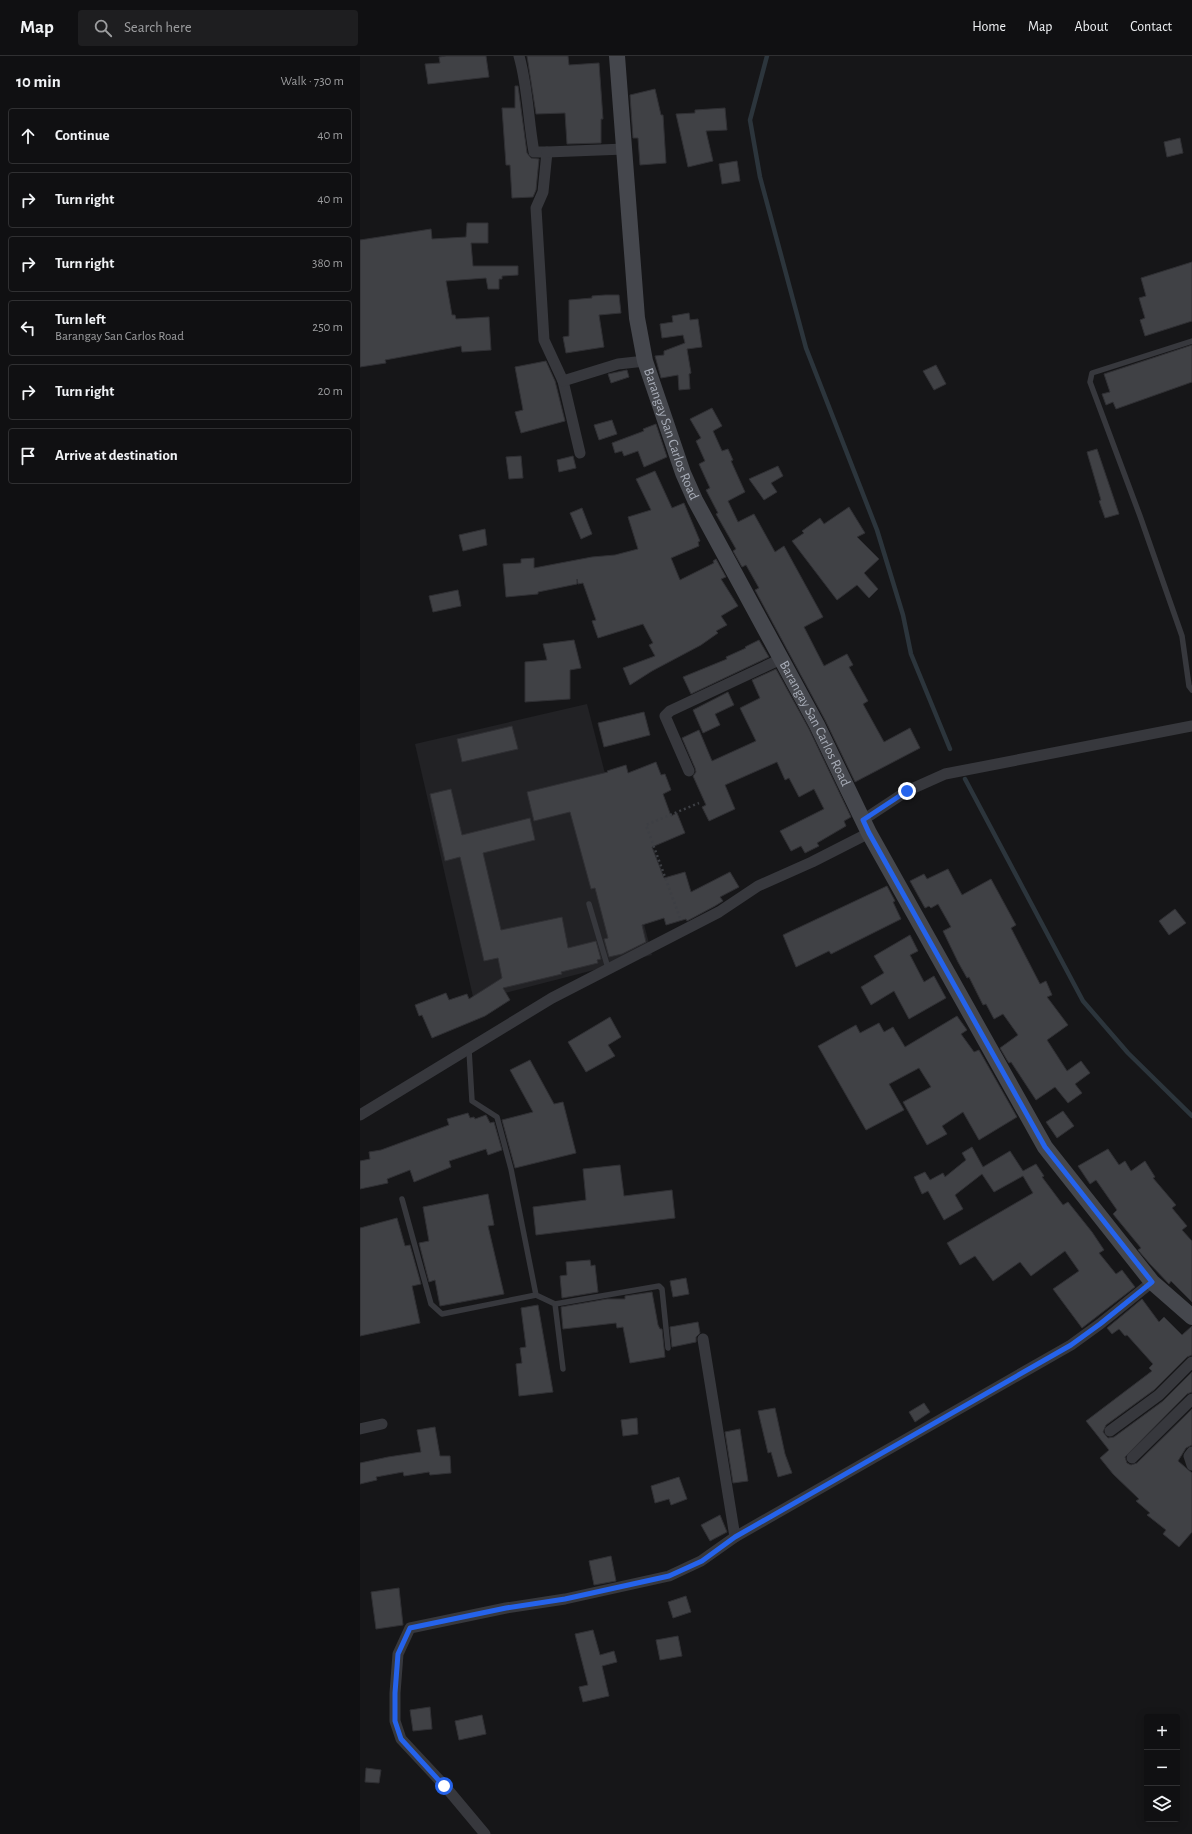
<!DOCTYPE html>
<html lang="en">
<head>
<meta charset="utf-8">
<style>
  body { margin:0; font-family:"Alegreya Sans",sans-serif; background:#1e1e20; color:#f1f3f6 }
  .controls { position:absolute; right:12px; bottom:12px; display:grid; overflow:hidden; border-radius:4px; box-shadow:0 2px 10px #0003 }
  .controls button { width:36px; height:36px; display:grid; place-items:center; padding:0; border:0; border-bottom:1px solid #303032; background:#101012; color:#f1f3f6; font:20px sans-serif }
  .stop { position:absolute; width:12px; height:12px; margin:-9px; border:3px solid #2563eb; border-radius:50%; background:#fff }
  .stop.end { background:#2563eb; border-color:#fff; box-shadow:0 1px 4px #0008 }
  .list { margin:0; padding:0; list-style:none }
  h2 { display:flex; justify-content:space-between; align-items:center; height:52px; margin:0; padding:0 16px; font-size:17px }
  h2 small { font-size:13px; font-weight:400; color:#9c9d9f }
  .list li { display:grid; grid-template-columns:26px 1fr auto; gap:12px; align-items:center; box-sizing:border-box; height:56px; margin:0 8px 8px; padding:0 8px; border:1px solid #303032; border-radius:4px }
  .list b { display:block; font-size:15px; white-space:nowrap }
  .list p { margin:0; font-size:13px; white-space:nowrap; color:#9c9d9f }
  .list em { font-size:13px; font-style:normal; color:#9c9d9f }
  .icon { flex:none; width:22px; height:22px; fill:none; stroke:currentColor; stroke-width:2; stroke-linecap:round; stroke-linejoin:round }
  .map { position:relative; flex:none; width:832px; height:1778px; overflow:hidden }
  header { display:flex; align-items:center; gap:24px; box-sizing:border-box; height:56px; padding:0 20px; background:#101012; border-bottom:1px solid #303032 }
  header strong { font-size:19px }
  nav { display:flex; gap:22px; margin-inline-start:auto; font-size:14px }
  .search { width:280px; height:36px; background:#1e1e20; display:flex; align-items:center; gap:10px; box-sizing:border-box; padding:0 14px; border-radius:4px; color:#9c9d9f; font-size:15px }
  main { display:flex }
  aside { flex:1; background:#101012 }
  .map>svg:first-child { display:block }
  .built { fill:#222225 }
  .lines { fill:none; stroke-linecap:round; stroke-linejoin:round }
  .stream { stroke:#2c353c; stroke-width:4.5 }
  .building { fill:#404145; stroke:#303034 }
  .path { stroke:#3d3f44; stroke-width:2.5; stroke-dasharray:2 3; stroke-linecap:butt }
  .lane { stroke:#37383d; stroke-width:5.5 }
  .street { stroke:#37383d; stroke-width:11 }
  .secondary { stroke:#45474d; stroke-width:16 }
  .route { stroke:#2563eb; stroke-width:5 }
  .labels { text-anchor:middle; dominant-baseline:central; stroke-width:4; stroke-linejoin:round; paint-order:stroke }
  .street-label { font-size:14px; fill:#a8adb8; stroke:#111113 }
</style>
</head>
<body>
<header>
<strong>Map</strong>
<div class="search"><svg class="icon" aria-label="search" viewBox="0 0 24 24"><circle cx="10" cy="10" r="6"/><path d="M15 15l6 6"/></svg>Search here</div>
<nav><a>Home</a><a>Map</a><a>About</a><a>Contact</a></nav>
</header>
<main>
<aside>
<h2>10 min<small>Walk · 730 m</small></h2>
<ul class="list">
<li><svg class="icon" aria-label="ahead" viewBox="0 0 24 24"><path d="M12 20V5M6 11l6-6 6 6"/></svg><div><b>Continue</b></div><em>40 m</em></li>
<li><svg class="icon" aria-label="right" viewBox="0 0 24 24"><path d="M7 20v-9h11M14 6l5 5-5 5"/></svg><div><b>Turn right</b></div><em>40 m</em></li>
<li><svg class="icon" aria-label="right" viewBox="0 0 24 24"><path d="M7 20v-9h11M14 6l5 5-5 5"/></svg><div><b>Turn right</b></div><em>380 m</em></li>
<li><svg class="icon" aria-label="left" viewBox="0 0 24 24"><path d="M17 20v-9H6M10 6l-5 5 5 5"/></svg><div><b>Turn left</b><p>Barangay San Carlos Road</p></div><em>250 m</em></li>
<li><svg class="icon" aria-label="right" viewBox="0 0 24 24"><path d="M7 20v-9h11M14 6l5 5-5 5"/></svg><div><b>Turn right</b></div><em>20 m</em></li>
<li><svg class="icon" aria-label="arrive" viewBox="0 0 24 24"><path d="M6 21V4h12l-3 4 3 4H6"/></svg><div><b>Arrive at destination</b></div></li>
</ul>
</aside>
<div class="map">
<svg width="832" height="1778" viewBox="0 0 832 1778">
  <rect width="100%" height="100%" fill="#161618"/>
  <polygon class="built" points="227,648 292,899 114,945 55,688"/>
  <g class="lines">
    <g class="stream">
      <polyline points="407,0 390,64 400,121 446,292 517,474 543,559 551,598 590,693"/>
      <polyline points="605,723 723,945 768,997 832,1060"/>
    </g>
  </g>
  <g class="building">
    <polygon points="86,0 126,0 129,21 68,28 65,8 80,7 79,1"/>
    <polygon points="167,0 208,0 209,9 239,7 243,63 241,63 241,87 207,88 205,57 176,58"/>
    <polygon points="155,30 158,30 167,97 171,102 179,103 176,134 173,141 152,142 150,109 146,109 142,52 155,52"/>
    <polygon points="295,33 301,59 303,59 306,107 280,109 278,82 273,82 270,39"/>
    <polygon points="365,52 367,74 346,75 353,105 328,111 316,58 335,57 335,54"/>
    <polygon points="820,82 823,97 807,101 804,86"/>
    <polygon points="377,105 380,125 362,128 359,108"/>
    <polygon points="107,167 128,167 128,187 111,187 113,210 158,210 158,219 142,220 142,223 139,223 139,233 128,233 126,222 86,225 92,259 95,259 96,263 129,261 131,294 102,296 101,290 25,304 26,307 0,311 0,184 71,173 72,183 106,181"/>
    <polygon points="832,206 832,265 785,280 780,264 785,262 779,242 786,240 781,222"/>
    <polygon points="245,239 259,239 261,257 239,259 244,291 206,297 203,281 209,280 209,244 232,242 232,240"/>
    <polygon points="329,257 330,264 338,263 342,291 327,293 331,317 329,318 330,333 319,334 318,319 301,322 295,300 304,299 304,295 325,287 323,279 302,282 300,268 313,266 312,260"/>
    <polygon points="832,289 832,326 756,353 753,346 746,349 742,338 750,336 744,318"/>
    <polygon points="186,305 195,325 205,365 161,377 155,356 163,354 155,311"/>
    <polygon points="576,309 586,328 574,334 563,315"/>
    <polygon points="267,314 269,321 251,327 248,318"/>
    <polygon points="352,352 362,370 353,375 362,395 368,393 373,404 371,405 385,436 368,445 378,466 394,458 415,496 424,490 463,561 444,571 464,610 487,598 493,609 489,611 508,645 503,648 524,686 550,672 560,692 495,726 465,664 395,534 399,532 386,509 382,511 373,495 376,493 356,458 358,457 346,434 350,432 339,408 345,405 336,385 341,382 330,363"/>
    <polygon points="252,364 257,378 239,384 234,369"/>
    <polygon points="296,368 307,401 284,411 278,395 264,400 262,395 255,397 252,387 284,375 283,373"/>
    <polygon points="737,393 759,458 745,462 739,445 741,444 727,396"/>
    <polygon points="161,400 163,422 149,423 146,401"/>
    <polygon points="213,400 216,412 199,416 197,404"/>
    <polygon points="418,410 423,420 411,427 417,436 404,444 389,423"/>
    <polygon points="295,415 312,452 324,447 340,485 338,486 339,490 311,502 320,524 354,507 353,505 356,503 366,521 361,523 378,550 361,560 367,569 356,575 358,577 341,589 292,615 270,629 263,612 295,600 289,589 293,587 283,568 238,582 232,565 236,564 223,527 218,528 217,523 217,528 178,536 178,538 146,541 143,508 161,507 161,503 174,502 174,512 232,501 255,499 278,493 268,461 291,454 276,423"/>
    <polygon points="489,451 505,477 497,481 519,503 504,517 518,533 509,542 497,529 477,544 432,485 444,477 442,475 460,462 464,468"/>
    <polygon points="222,452 232,478 221,483 210,457"/>
    <polygon points="125,473 127,489 103,495 99,479"/>
    <polygon points="98,534 101,550 73,556 69,540"/>
    <polygon points="214,584 221,612 210,614 210,643 165,646 165,606 187,604 183,588"/>
    <polygon points="399,584 409,601 331,638 323,621 367,603 366,601 386,592 385,591"/>
    <polygon points="416,613 449,673 491,761 484,765 486,770 457,787 459,790 445,797 441,790 431,795 420,775 464,753 454,733 439,741 429,722 425,724 417,706 365,729 375,753 349,765 342,751 346,749 333,720 336,716 335,712 322,682 339,674 352,705 396,685 380,652 400,642 392,624"/>
    <polygon points="368,636 374,649 355,658 360,669 343,677 333,654"/>
    <polygon points="284,656 290,679 244,691 238,667"/>
    <polygon points="152,670 158,693 102,706 97,683"/>
    <polygon points="296,706 301,719 305,718 311,734 303,738 311,760 317,757 325,777 292,791 304,822 325,816 331,836 370,816 379,831 360,841 363,845 355,850 327,865 326,863 306,869 304,862 282,869 286,886 262,898 249,901 244,883 248,882 235,832 231,833 210,756 174,765 167,736 248,716 247,715 266,709 268,717"/>
    <polygon points="91,733 102,779 170,762 175,784 123,797 141,874 202,861 208,892 236,885 241,903 237,904 238,907 201,916 202,918 143,932 150,944 125,960 72,982 62,959 59,960 55,949 86,937 89,944 107,938 109,943 142,922 138,902 124,905 100,801 85,805 70,738"/>
    <polygon points="588,813 602,839 631,823 656,869 651,872 680,928 686,925 692,939 687,941 708,969 687,984 707,1015 721,1005 730,1017 715,1028 722,1037 708,1047 695,1031 676,1044 651,1006 649,1007 647,1004 640,992 658,979 643,958 634,963 626,948 623,949 609,921 607,922 598,906 583,875 591,871 578,848 571,852 569,850 565,852 550,825 564,818 567,823"/>
    <polygon points="527,830 535,845 533,846 541,863 471,898 469,895 436,911 423,879"/>
    <polygon points="815,853 826,867 809,879 799,865"/>
    <polygon points="550,879 558,895 550,899 564,926 574,920 586,942 549,963 534,935 511,949 501,931 524,917 514,900"/>
    <polygon points="597,960 607,974 601,978 614,996 619,994 657,1061 619,1084 603,1056 582,1070 587,1078 567,1089 543,1046 571,1031 559,1012 529,1028 544,1054 506,1074 458,990 496,969 500,977 519,967 524,976 533,971 545,991"/>
    <polygon points="250,961 261,981 248,989 255,1000 226,1016 208,986"/>
    <polygon points="170,1004 194,1048 203,1046 216,1097 155,1112 142,1064 173,1056 150,1014"/>
    <polygon points="703,1055 714,1070 697,1082 686,1066"/>
    <polygon points="108,1057 110,1062 114,1061 115,1063 126,1059 130,1067 134,1066 142,1094 128,1099 126,1093 89,1105 91,1111 54,1126 50,1114 27,1123 28,1127 0,1133 0,1105 10,1103 9,1096 21,1094 89,1069 87,1063"/>
    <polygon points="612,1091 623,1111 650,1095 663,1115 676,1108 684,1120 682,1121 703,1149 708,1146 732,1176 744,1194 739,1197 756,1218 762,1214 775,1231 722,1272 693,1233 719,1215 705,1195 671,1220 660,1206 633,1225 615,1200 600,1209 587,1187 673,1137 663,1120 634,1136 622,1118 595,1139 603,1153 584,1164 568,1135 562,1138 554,1121 565,1116 570,1124 583,1117 585,1121 606,1104 602,1097"/>
    <polygon points="748,1093 759,1109 765,1105 771,1115 785,1105 795,1121 793,1122 816,1149 812,1152 827,1170 822,1174 832,1185 832,1246 811,1225 809,1228 790,1208 778,1194 781,1192 753,1158 757,1154 736,1124 730,1128 718,1110"/>
    <polygon points="260,1109 264,1140 312,1134 315,1162 176,1179 173,1151 226,1144 223,1113"/>
    <polygon points="128,1138 134,1169 128,1170 144,1238 80,1250 75,1224 69,1226 59,1187 69,1185 63,1151"/>
    <polygon points="37,1162 45,1190 50,1189 61,1228 52,1230 60,1267 0,1280 0,1172"/>
    <polygon points="230,1204 231,1210 235,1209 238,1236 202,1242 200,1220 207,1219 206,1206"/>
    <polygon points="326,1222 329,1238 313,1241 310,1225"/>
    <polygon points="292,1236 298,1269 300,1273 302,1273 305,1301 270,1307 263,1271 257,1272 256,1267 203,1273 201,1251 247,1243 265,1243 265,1240"/>
    <polygon points="782,1243 799,1266 804,1261 822,1279 832,1270 832,1299 827,1301 794,1334 746,1369 743,1376 748,1382 754,1381 803,1345 832,1316 832,1336 827,1338 765,1401 767,1407 771,1409 777,1407 832,1353 832,1389 826,1392 818,1405 832,1417 832,1476 819,1491 803,1478 806,1474 787,1459 790,1457 776,1445 779,1443 753,1418 740,1402 749,1394 726,1365 792,1315 789,1312 793,1308 767,1279 765,1280 759,1273 752,1278 747,1272"/>
    <polygon points="178,1249 193,1336 159,1340 156,1308 162,1307 160,1292 166,1291 161,1252"/>
    <polygon points="338,1266 340,1277 336,1281 336,1286 312,1291 310,1271"/>
    <polygon points="564,1347 570,1356 555,1366 549,1356"/>
    <polygon points="415,1352 425,1398 432,1417 418,1421 411,1396 408,1397 398,1355"/>
    <polygon points="277,1362 278,1378 263,1380 261,1364"/>
    <polygon points="75,1371 80,1400 90,1400 91,1417 70,1419 69,1416 44,1420 43,1416 16,1421 17,1424 0,1428 0,1407 28,1401 61,1396 57,1374"/>
    <polygon points="380,1373 388,1425 373,1427 365,1376"/>
    <polygon points="319,1421 327,1443 311,1449 309,1443 295,1447 291,1430"/>
    <polygon points="360,1459 367,1476 350,1485 341,1469"/>
    <polygon points="251,1500 256,1525 234,1529 229,1505"/>
    <polygon points="39,1532 43,1569 16,1573 11,1536"/>
    <polygon points="326,1540 331,1556 313,1562 308,1546"/>
    <polygon points="233,1574 240,1599 254,1595 257,1606 242,1610 249,1640 223,1646 219,1631 228,1629 215,1578"/>
    <polygon points="318,1580 322,1600 300,1604 296,1584"/>
    <polygon points="70,1651 72,1673 53,1675 50,1654"/>
    <polygon points="122,1659 126,1678 99,1684 95,1665"/>
    <polygon points="6,1712 21,1714 19,1727 5,1726"/>
  </g>
  <g class="lines">
    <polyline class="path" points="320,862 286,769 339,747"/>
    <g class="lane">
      <polyline points="832,285 732,317 730,326 780,460 822,580 829,630 832,634"/>
      <polyline points="229,848 248,912"/>
      <polyline points="109,994 112,1045 137,1061 151,1113 176,1239 195,1248 203,1313"/>
      <polyline points="42,1143 71,1248 82,1258 176,1239"/>
      <polyline points="195,1248 299,1230 302,1233 308,1292"/>
    </g>
    <g class="street">
      <path d="M159,0C168,31 168,64 174,96H187L183,136L176,152L184,284L203,325L220,397"/>
      <polyline points="187,96 265,93"/>
      <polyline points="203,325 258,308 285,305"/>
      <polyline points="329,715 305,660 310,655 421,603"/>
      <polyline points="503,764 547,735 585,718 832,670"/>
      <polyline points="0,1059 192,942 359,856 398,830 452,806 509,777"/>
      <polyline points="343,1283 375,1481"/>
      <polyline points="0,1373 22,1368"/>
      <polyline points="750,1375 799,1339 832,1306"/>
      <polyline points="832,1396 829,1400 832,1409"/>
      <polyline points="772,1402 832,1343"/>
      <polyline points="125,1778 84,1729 41,1683 35,1665 35,1637 38,1598 50,1572 146,1552 205,1543 309,1520 341,1505 375,1481 711,1289 740,1268 792,1226"/>
    </g>
    <path class="secondary" id="s1" d="M257,0L277,262L285,305L323,417L335,444L457,669L509,777L685,1091L792,1226L832,1261"/>
  </g>
  <g class="lines">
    <polyline class="route" points="84,1730 41,1683 35,1665 35,1637 38,1598 50,1572 146,1552 205,1543 309,1520 342,1505 375,1481 711,1289 740,1268 792,1226 685,1091 509,777 503,764 547,735"/>
  </g>
  <g class="labels">
    <g class="street-label">
      <text stroke="none"><textPath href="#s1" startOffset="384">Barangay San Carlos Road</textPath></text>
      <text stroke="none"><textPath href="#s1" startOffset="708">Barangay San Carlos Road</textPath></text>
    </g>
  </g>
</svg>
<div class="controls">
<button>+</button>
<button>−</button>
<button><svg class="icon" aria-label="layers" viewBox="0 0 24 24"><path d="M12 4l9 5-9 5-9-5zM3 14l9 5 9-5"/></svg></button>
</div>
<div class="stop" style="left:84px;top:1730px"></div>
<div class="stop end" style="left:547px;top:735px"></div>
</div>
</main>
</body>
</html>
